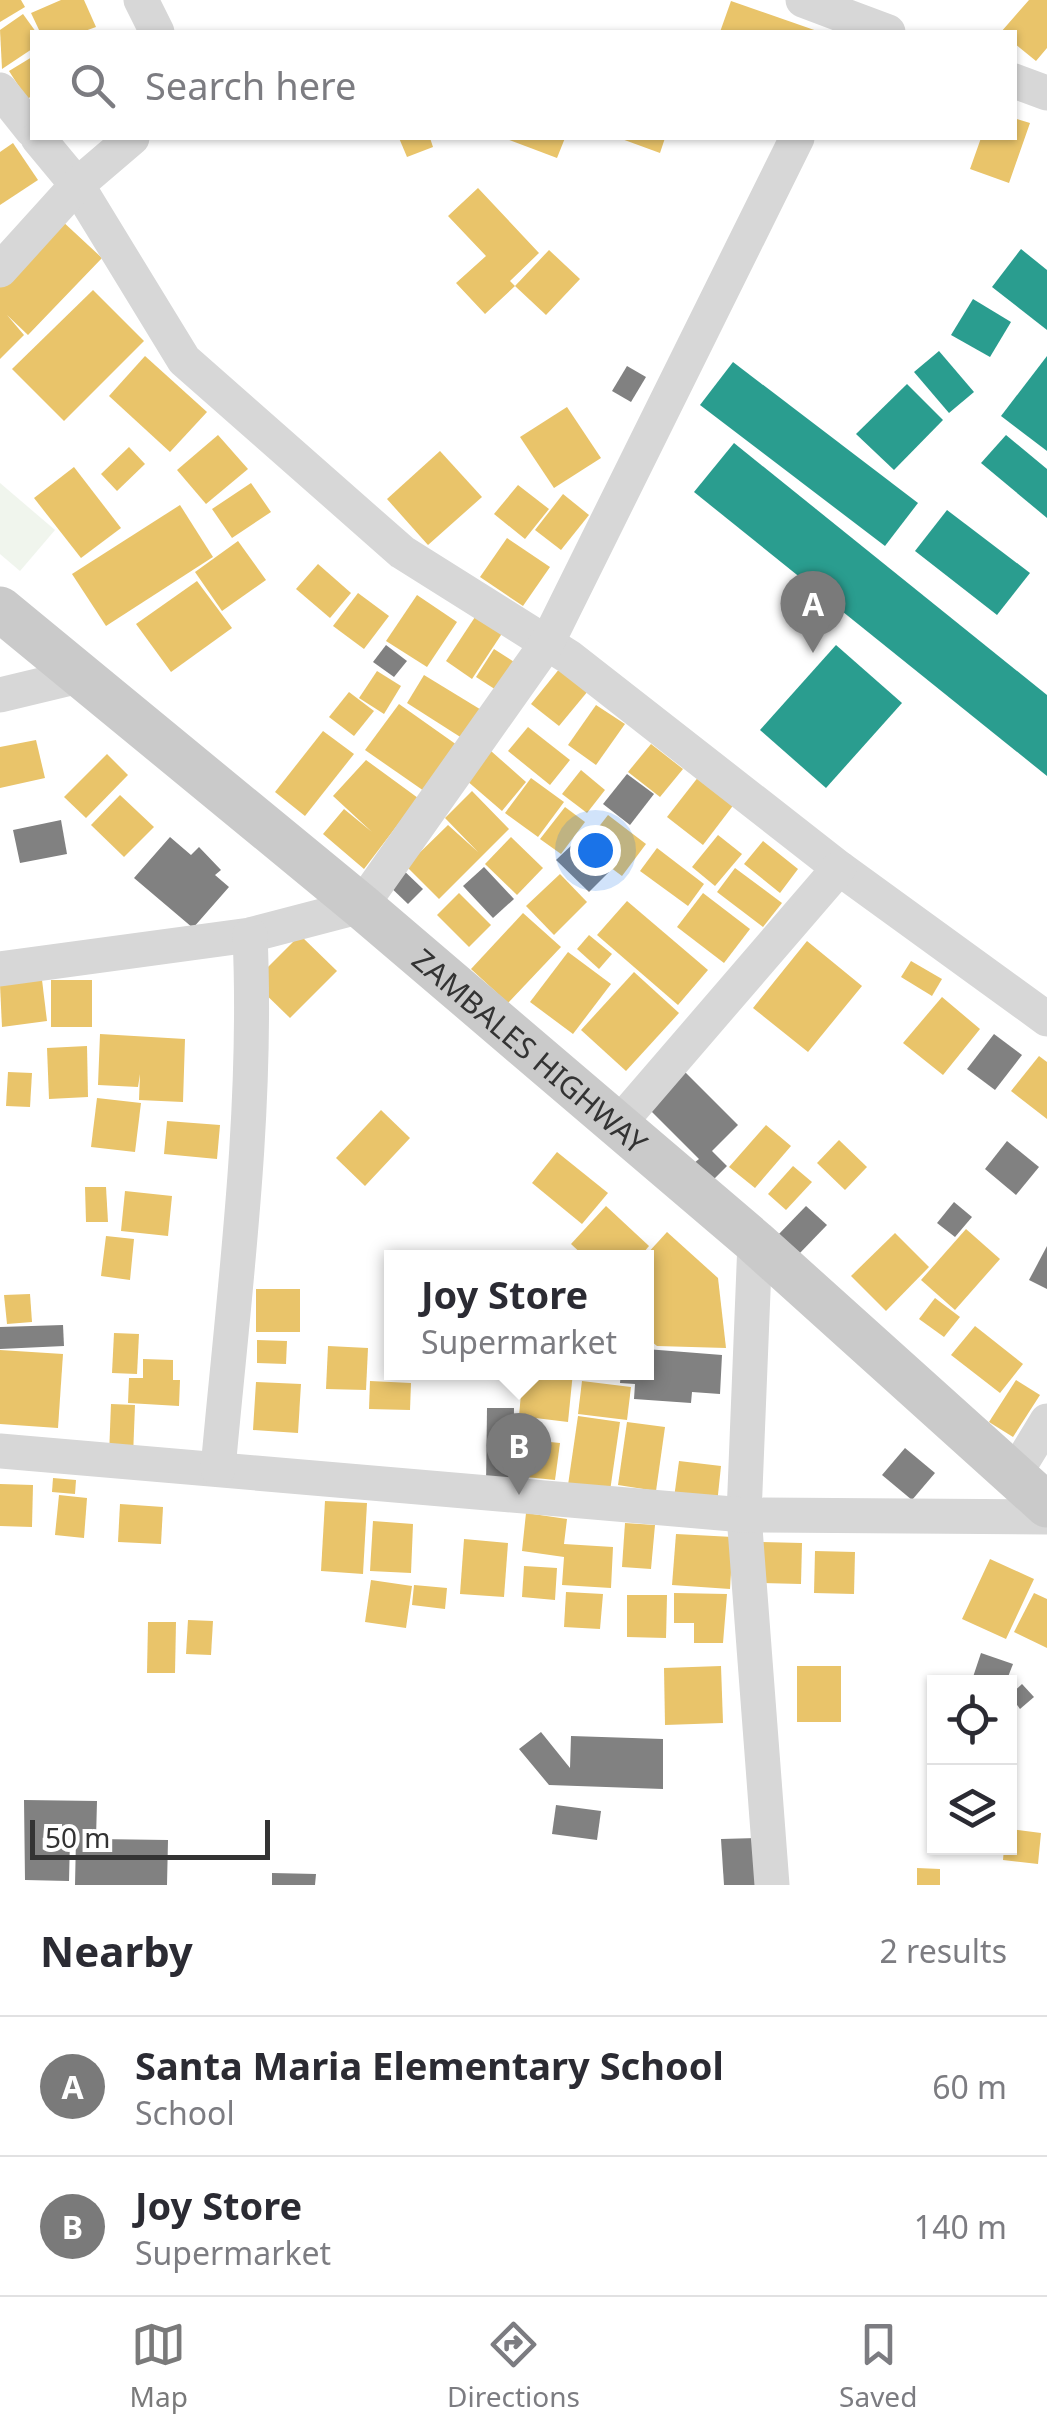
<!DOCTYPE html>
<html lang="en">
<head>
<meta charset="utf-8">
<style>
  body { margin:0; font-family:"Noto Sans",sans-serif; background:#f2f2f3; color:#2b2b33 }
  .controls { position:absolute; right:30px; bottom:30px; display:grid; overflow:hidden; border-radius:0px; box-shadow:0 2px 8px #0004 }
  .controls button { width:90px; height:90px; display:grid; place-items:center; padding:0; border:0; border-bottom:2px solid #e1e1e2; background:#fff; color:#2b2b33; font:50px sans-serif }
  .scale { position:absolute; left:30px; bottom:25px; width:240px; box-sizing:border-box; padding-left:10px; border:5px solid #333; border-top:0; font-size:28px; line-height:35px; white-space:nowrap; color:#333; -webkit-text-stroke:8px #fff; paint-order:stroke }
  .you { position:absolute; left:595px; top:850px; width:35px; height:35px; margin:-25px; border:8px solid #fff; border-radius:50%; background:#1a73e8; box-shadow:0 0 0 15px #1a73e833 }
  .badge { display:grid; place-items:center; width:65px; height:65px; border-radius:50%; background:#7a7a7a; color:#fff; font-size:32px; font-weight:700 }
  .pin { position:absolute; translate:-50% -82px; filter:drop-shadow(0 2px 5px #0008) }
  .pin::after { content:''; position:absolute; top:52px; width:35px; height:30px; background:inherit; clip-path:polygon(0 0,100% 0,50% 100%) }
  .popup { position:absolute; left:384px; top:1250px; width:270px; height:130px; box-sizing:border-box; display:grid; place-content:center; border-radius:0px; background:#fff; filter:drop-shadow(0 2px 8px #0005); font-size:32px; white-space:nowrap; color:#7c7c81 }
  .popup b { font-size:38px; color:#2b2b33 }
  .popup::after { content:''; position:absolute; left:50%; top:100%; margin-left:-20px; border:20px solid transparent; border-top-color:#fff }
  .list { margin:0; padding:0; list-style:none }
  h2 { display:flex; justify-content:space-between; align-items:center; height:130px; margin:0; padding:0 40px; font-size:42px }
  h2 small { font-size:32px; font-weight:400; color:#7c7c81 }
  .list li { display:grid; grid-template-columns:65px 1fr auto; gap:30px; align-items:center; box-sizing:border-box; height:140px; padding:0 40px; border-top:2px solid #e1e1e2 }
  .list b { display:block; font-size:38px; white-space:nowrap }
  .list p { margin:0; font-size:32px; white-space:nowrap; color:#7c7c81 }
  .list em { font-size:32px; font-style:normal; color:#7c7c81 }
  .icon { flex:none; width:55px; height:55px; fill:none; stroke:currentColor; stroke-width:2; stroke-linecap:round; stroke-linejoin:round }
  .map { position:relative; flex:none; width:1047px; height:1885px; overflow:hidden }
  .search { position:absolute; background:#fff; box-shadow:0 2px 8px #0004; left:30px; right:30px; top:30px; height:110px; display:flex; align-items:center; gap:25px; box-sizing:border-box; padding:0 35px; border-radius:0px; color:#7c7c81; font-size:38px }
  .sheet { height:410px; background:#fff }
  nav { display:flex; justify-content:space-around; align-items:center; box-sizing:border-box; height:140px; border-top:2px solid #e1e1e2; background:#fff; font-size:28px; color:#7c7c81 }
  nav a { display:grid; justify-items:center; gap:5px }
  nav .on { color:#7a7a7a }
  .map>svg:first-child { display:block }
  .green { fill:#f0f5ed }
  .homes { fill:#e9c46a }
  .schools { fill:#2a9d8f }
  .building { fill:#818181 }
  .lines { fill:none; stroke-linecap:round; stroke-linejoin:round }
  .minor { stroke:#d7d7d7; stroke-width:35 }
  .major { stroke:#cacaca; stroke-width:45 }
  .labels { text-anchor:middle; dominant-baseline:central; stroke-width:10; stroke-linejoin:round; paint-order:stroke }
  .street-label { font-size:30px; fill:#333; stroke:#fff }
</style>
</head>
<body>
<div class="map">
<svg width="1047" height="1885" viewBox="0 0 1047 1885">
  <rect width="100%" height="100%" fill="#fff"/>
  <polygon class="green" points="0,483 55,530 20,571 0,554"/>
  <g class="homes">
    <polygon points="0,0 21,0 25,7 0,22"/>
    <polygon points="61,0 84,0 96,27 82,32 40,32 31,13"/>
    <polygon points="1029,0 1047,0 1047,48 1036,61 1014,43 1014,32 1001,32"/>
    <polygon points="731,1 820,32 720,32"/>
    <polygon points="23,14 36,32 32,49 2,69 0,30"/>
    <polygon points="32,57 32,96 27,99 9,71"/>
    <polygon points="1014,118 1030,123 1009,183 970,169 981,138 1014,138"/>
    <polygon points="399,138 430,138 433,147 407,157"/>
    <polygon points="504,138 565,138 557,158"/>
    <polygon points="619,138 665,138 660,153"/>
    <polygon points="13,143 38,180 0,205 0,152"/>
    <polygon points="478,188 539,253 510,281 515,286 485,314 456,283 486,256 448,216"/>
    <polygon points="60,219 102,258 28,335 7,315 24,335 0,359 0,281"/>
    <polygon points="549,250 580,279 546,315 515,286"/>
    <polygon points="93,290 144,341 64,421 12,369"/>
    <polygon points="145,356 207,412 170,452 109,396"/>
    <polygon points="567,407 601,458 554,488 520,437"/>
    <polygon points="218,435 248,469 206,504 177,470"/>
    <polygon points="129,447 145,464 117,491 101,474"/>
    <polygon points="440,451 482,497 428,545 387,499"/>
    <polygon points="74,467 121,528 81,558 34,498"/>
    <polygon points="251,483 271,512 232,538 212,509"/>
    <polygon points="518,485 549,509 525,539 494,514"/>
    <polygon points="563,494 589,515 561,550 535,530"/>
    <polygon points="180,505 213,557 106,626 72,574"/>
    <polygon points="507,538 550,567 523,606 480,577"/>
    <polygon points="238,541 266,580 222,611 195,572"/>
    <polygon points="318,564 351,593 330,618 296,589"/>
    <polygon points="197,581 232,628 171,672 136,624"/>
    <polygon points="358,593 389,616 364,649 333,626"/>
    <polygon points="417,595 457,622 427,667 386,641"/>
    <polygon points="477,614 503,632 472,679 446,661"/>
    <polygon points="494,649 525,669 507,697 476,677"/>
    <polygon points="560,668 588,691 559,726 531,704"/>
    <polygon points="377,671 401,686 384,714 359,698"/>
    <polygon points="424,675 483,711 465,740 407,703"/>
    <polygon points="349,692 374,711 354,736 329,717"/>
    <polygon points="399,704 457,745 424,791 365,750"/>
    <polygon points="596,705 625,724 596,765 568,745"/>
    <polygon points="528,727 570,760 550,785 508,751"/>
    <polygon points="323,731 354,754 305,816 275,792"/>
    <polygon points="36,740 45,778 0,788 0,747"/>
    <polygon points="651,744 683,769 660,797 628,772"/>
    <polygon points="491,751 526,782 502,811 466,780"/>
    <polygon points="107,754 128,775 86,818 64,797"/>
    <polygon points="366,760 418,798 364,869 323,834 344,809 372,832 333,796"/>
    <polygon points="581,770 605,790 587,813 562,794"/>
    <polygon points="699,776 735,803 703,845 667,817"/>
    <polygon points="531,778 564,802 538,837 505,813"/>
    <polygon points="472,791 509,829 439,899 406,866 448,825 478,852 445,818"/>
    <polygon points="120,795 154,827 124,857 91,825"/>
    <polygon points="565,807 585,822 561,854 540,839"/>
    <polygon points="608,815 646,844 622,876 583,847"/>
    <polygon points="718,835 742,854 715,886 692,867"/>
    <polygon points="511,837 543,868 517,895 485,864"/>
    <polygon points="763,841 798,869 780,893 744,864"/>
    <polygon points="657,848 704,884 688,906 640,871"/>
    <polygon points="735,868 782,903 763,927 717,892"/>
    <polygon points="560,874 587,902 554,935 526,906"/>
    <polygon points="459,893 491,925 469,947 437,915"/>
    <polygon points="703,893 750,929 724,963 677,927"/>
    <polygon points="627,901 708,970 678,1005 597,935"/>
    <polygon points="523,913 561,947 508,1003 471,969"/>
    <polygon points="300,935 337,971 290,1018 253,982"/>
    <polygon points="589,935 612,954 599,969 577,949"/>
    <polygon points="807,941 862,986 808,1052 753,1008"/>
    <polygon points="568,952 611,984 573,1034 530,1002"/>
    <polygon points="911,961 942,979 932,996 901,977"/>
    <polygon points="634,972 679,1013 626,1071 581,1030"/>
    <polygon points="42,980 47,1021 2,1027 0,985"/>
    <rect x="51" y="980" width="41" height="47"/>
    <polygon points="942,997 980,1029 943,1075 903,1043"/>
    <polygon points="100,1034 185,1039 183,1102 139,1100 140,1074 138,1087 98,1085"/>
    <polygon points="87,1046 88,1097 49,1099 47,1048"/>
    <polygon points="1039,1056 1047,1062 1047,1119 1011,1091"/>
    <polygon points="8,1072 32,1073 30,1107 6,1106"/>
    <polygon points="97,1098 141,1103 135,1152 91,1147"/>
    <polygon points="381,1110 410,1138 365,1186 336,1158"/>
    <polygon points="167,1121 220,1125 217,1159 164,1154"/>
    <polygon points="766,1125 791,1146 755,1188 729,1167"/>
    <polygon points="839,1140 867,1167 845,1190 817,1163"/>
    <polygon points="557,1152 608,1193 582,1224 532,1183"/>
    <polygon points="793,1166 812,1182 786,1210 768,1194"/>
    <polygon points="85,1187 106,1187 108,1222 86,1222"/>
    <polygon points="125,1191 172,1196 168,1236 121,1231"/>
    <polygon points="606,1206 649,1246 639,1258 586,1258 571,1244"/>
    <polygon points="966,1229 1000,1259 955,1310 921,1280"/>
    <polygon points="667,1232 718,1278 726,1348 657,1346 646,1337 646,1255"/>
    <polygon points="895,1233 929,1267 886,1311 851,1276"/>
    <polygon points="106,1236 134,1239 130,1280 101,1276"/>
    <rect x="256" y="1289" width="44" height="43"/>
    <polygon points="30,1294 32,1322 7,1324 4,1295"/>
    <polygon points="935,1298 960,1317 944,1337 919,1319"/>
    <polygon points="975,1326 1023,1364 1000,1393 951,1355"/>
    <polygon points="114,1333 139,1334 137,1374 112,1373"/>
    <polygon points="257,1340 287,1341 286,1364 257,1363"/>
    <polygon points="328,1346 368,1348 366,1390 326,1389"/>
    <polygon points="0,1350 63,1354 58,1428 0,1424"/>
    <polygon points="143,1359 173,1360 173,1380 180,1380 179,1406 128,1403 129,1378 143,1378"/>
    <polygon points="523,1372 573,1372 568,1422 519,1416"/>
    <polygon points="1016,1380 1040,1395 1013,1437 989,1422"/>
    <polygon points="370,1381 411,1383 410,1410 369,1409"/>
    <polygon points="582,1381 631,1387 627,1420 578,1414"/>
    <polygon points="256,1382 301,1384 298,1433 253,1430"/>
    <polygon points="111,1404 135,1405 133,1456 109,1455"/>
    <polygon points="578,1416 620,1422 610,1491 568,1485"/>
    <polygon points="627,1422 665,1427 656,1491 618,1485"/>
    <polygon points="520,1439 560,1443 555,1480 516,1476"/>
    <polygon points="679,1461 721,1466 717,1504 674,1498"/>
    <polygon points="53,1478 76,1480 75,1494 52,1492"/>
    <polygon points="0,1484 33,1485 32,1527 0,1526"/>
    <polygon points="59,1495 87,1498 84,1538 55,1535"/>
    <polygon points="325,1501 367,1503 363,1574 321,1571"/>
    <polygon points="120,1504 163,1507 161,1544 118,1542"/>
    <polygon points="526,1513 567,1519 564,1544 613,1547 611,1588 562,1585 564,1557 522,1551"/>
    <polygon points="373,1521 413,1524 411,1573 370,1571"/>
    <polygon points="625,1523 655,1525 651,1569 622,1567"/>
    <polygon points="676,1534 733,1537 730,1589 672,1585"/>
    <polygon points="464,1539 508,1543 504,1597 460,1594"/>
    <polygon points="760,1542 802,1543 801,1584 759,1583"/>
    <polygon points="815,1551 855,1552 854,1594 814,1593"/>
    <polygon points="990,1559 1034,1579 1006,1639 962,1619"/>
    <polygon points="524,1566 557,1568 555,1600 522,1597"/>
    <polygon points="371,1580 412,1586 406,1628 365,1622"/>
    <polygon points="414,1585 447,1588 445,1609 412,1605"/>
    <polygon points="566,1592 603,1594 600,1629 564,1627"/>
    <polygon points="674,1593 727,1594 723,1643 694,1643 694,1623 674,1623"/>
    <polygon points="1034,1593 1047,1599 1047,1648 1014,1632"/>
    <polygon points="627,1595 667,1595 666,1638 627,1637"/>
    <polygon points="188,1620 213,1621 211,1655 186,1654"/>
    <polygon points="148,1622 176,1622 175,1673 147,1673"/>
    <polygon points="721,1666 723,1723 665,1725 664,1668"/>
    <rect x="797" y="1666" width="44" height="56"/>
    <polygon points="1010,1829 1041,1833 1038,1864 1003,1860 1004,1848 1010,1848"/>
    <polygon points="917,1868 940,1869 940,1885 917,1885"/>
  </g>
  <g class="schools">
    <polygon points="1021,249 1047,270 1047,330 992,287"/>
    <polygon points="973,299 1011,322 990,357 951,335"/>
    <polygon points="939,351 974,392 949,413 914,372"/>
    <polygon points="1047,356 1047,451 1001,416"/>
    <polygon points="733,362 918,503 885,546 700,405"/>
    <polygon points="907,384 943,420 894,470 856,434"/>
    <polygon points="1006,435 1047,469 1047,518 981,463"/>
    <polygon points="734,443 1047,695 1047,776 694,492"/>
    <polygon points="947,510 1030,573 997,615 915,551"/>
    <polygon points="836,645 902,703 826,788 760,730"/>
  </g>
  <g class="building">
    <polygon points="627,366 646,377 631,402 612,391"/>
    <polygon points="386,645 407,661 394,677 373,662"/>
    <polygon points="627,774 654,794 630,825 603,804"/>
    <polygon points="61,820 67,854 20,863 13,830"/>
    <polygon points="170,837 191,855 199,847 221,870 215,875 229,887 193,928 134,878"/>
    <polygon points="576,841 609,872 589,892 556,860"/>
    <polygon points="399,866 423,889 408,904 384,881"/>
    <polygon points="484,867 514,899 493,918 463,886"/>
    <polygon points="994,1034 1022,1055 995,1090 967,1069"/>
    <polygon points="683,1070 738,1125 712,1151 727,1166 712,1181 694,1163 699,1159 646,1106"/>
    <polygon points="1007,1141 1039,1167 1016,1195 985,1169"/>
    <polygon points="954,1202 972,1217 955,1237 937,1223"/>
    <polygon points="806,1206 827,1225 798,1255 777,1236"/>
    <polygon points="1047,1246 1047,1289 1029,1280"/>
    <polygon points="63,1325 64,1346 0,1349 0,1327"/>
    <polygon points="646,1349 722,1355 720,1394 692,1392 691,1403 634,1399 635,1384 620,1383 621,1372 646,1372"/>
    <polygon points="487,1408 514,1408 513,1486 486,1486"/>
    <polygon points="905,1448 935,1473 912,1500 882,1475"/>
    <polygon points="981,1653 1013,1664 1006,1682 972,1680"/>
    <polygon points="1022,1684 1034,1697 1020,1709 1010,1695"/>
    <polygon points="541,1732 570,1768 571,1736 663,1739 663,1789 549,1785 519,1749"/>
    <polygon points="24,1800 97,1801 96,1839 168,1840 167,1885 75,1885 76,1838 70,1838 69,1881 25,1880"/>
    <polygon points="556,1805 601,1811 597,1840 552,1834"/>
    <polygon points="757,1838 759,1885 724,1885 721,1839"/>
    <polygon points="272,1873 316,1874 315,1885 272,1885"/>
  </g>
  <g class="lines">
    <g class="minor">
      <polyline points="141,0 157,32"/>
      <polyline points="803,0 888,32"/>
      <polyline points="1014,81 1047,93"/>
      <polyline points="0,90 32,130"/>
      <polyline points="38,138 77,185 184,360 402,552 569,657 839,868 1047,1019"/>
      <polyline points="0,270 77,185 132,138"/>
      <polyline points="0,695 79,676"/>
      <polyline points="0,969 250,935 361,906 547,643 797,138"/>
      <polyline points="616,1127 839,868"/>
      <polyline points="755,1242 744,1515 772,1885"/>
      <polyline points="0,1451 744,1515 1047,1517"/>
      <path d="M218,1469C234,1292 258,1113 250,935"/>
      <polyline points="1014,1475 1047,1421"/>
    </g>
    <path class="major" id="s1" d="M0,609L361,906L755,1242L1047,1505"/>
  </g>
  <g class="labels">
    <g class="street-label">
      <text stroke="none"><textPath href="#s1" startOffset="690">ZAMBALES HIGHWAY</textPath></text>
    </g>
  </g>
</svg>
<div class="controls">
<button><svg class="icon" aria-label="locate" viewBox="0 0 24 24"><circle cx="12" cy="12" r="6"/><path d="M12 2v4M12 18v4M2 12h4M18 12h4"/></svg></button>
<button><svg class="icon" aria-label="layers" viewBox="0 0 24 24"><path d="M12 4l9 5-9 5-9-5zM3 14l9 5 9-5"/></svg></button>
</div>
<div class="scale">50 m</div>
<div class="you"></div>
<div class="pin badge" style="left:813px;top:653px">A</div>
<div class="pin badge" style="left:519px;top:1495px">B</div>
<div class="popup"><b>Joy Store</b>Supermarket</div>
<div class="search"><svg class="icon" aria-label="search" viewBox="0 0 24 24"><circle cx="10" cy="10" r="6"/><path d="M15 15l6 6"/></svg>Search here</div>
</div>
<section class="sheet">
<h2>Nearby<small>2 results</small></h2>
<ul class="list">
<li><span class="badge">A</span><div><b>Santa Maria Elementary School</b><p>School</p></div><em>60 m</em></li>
<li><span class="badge">B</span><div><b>Joy Store</b><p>Supermarket</p></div><em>140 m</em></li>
</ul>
</section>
<nav>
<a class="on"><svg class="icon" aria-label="map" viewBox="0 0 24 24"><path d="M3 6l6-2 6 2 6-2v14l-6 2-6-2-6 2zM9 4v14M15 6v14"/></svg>Map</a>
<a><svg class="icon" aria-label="directions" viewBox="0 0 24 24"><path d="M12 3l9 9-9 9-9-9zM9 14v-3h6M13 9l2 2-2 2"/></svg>Directions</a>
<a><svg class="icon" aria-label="saved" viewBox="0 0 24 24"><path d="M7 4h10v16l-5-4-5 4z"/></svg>Saved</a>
</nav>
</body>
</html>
